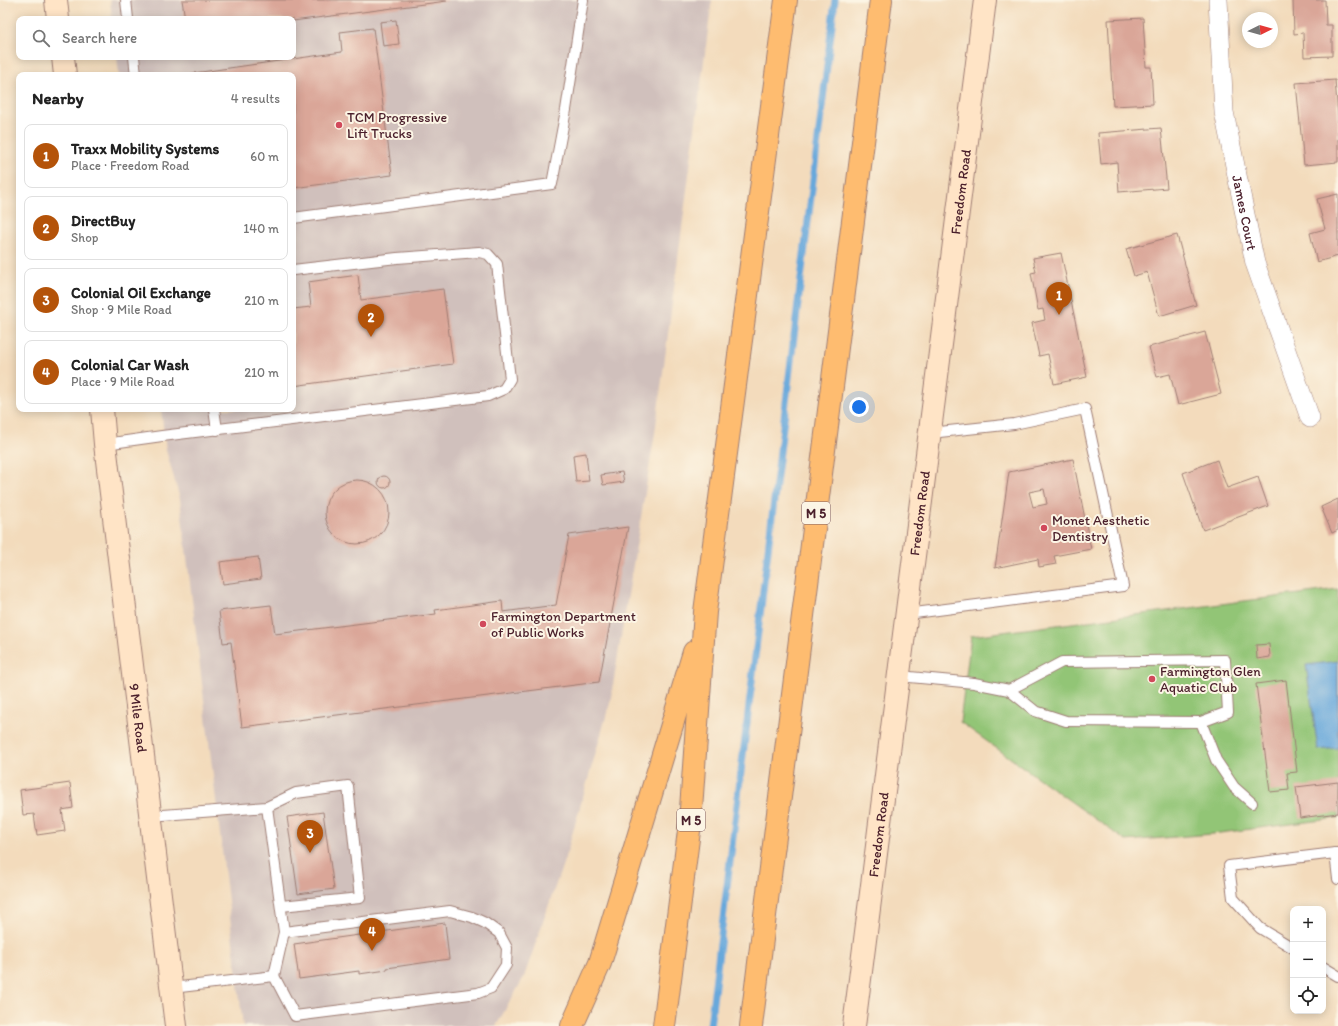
<!DOCTYPE html>
<html lang="en">
<head>
<meta charset="utf-8">
<style>
  body { margin:0; font-family:Itim,sans-serif; background:#f6f6f6; color:#222 }
  .controls { position:absolute; right:12px; bottom:12px; display:grid; overflow:hidden; border-radius:8px; box-shadow:0 2px 10px #0003 }
  .controls button { width:36px; height:36px; display:grid; place-items:center; padding:0; border:0; border-bottom:1px solid #e0e0e0; background:#fff; color:#222; font:20px sans-serif }
  .compass { position:absolute; left:1242px; top:12px; width:36px; height:36px; border-radius:50%; background:#fff; box-shadow:0 2px 10px #0003; rotate:85deg }
  .you { position:absolute; left:859px; top:407px; width:14px; height:14px; margin:-10px; border:3px solid #fff; border-radius:50%; background:#1a73e8; box-shadow:0 0 0 6px #1a73e833 }
  .badge { display:grid; place-items:center; width:26px; height:26px; border-radius:50%; background:#b45309; color:#fff; font-size:13px; font-weight:700 }
  .pin { position:absolute; translate:-50% -33px; filter:drop-shadow(0 1px 2px #0008) }
  .pin::after { content:''; position:absolute; top:21px; width:14px; height:12px; background:inherit; clip-path:polygon(0 0,100% 0,50% 100%) }
  .list { margin:0; padding:0; list-style:none }
  h2 { display:flex; justify-content:space-between; align-items:center; height:52px; margin:0; padding:0 16px; font-size:17px }
  h2 small { font-size:13px; font-weight:400; color:#767676 }
  .list li { display:grid; grid-template-columns:26px 1fr auto; gap:12px; align-items:center; box-sizing:border-box; height:64px; margin:0 8px 8px; padding:0 8px; border:1px solid #e0e0e0; border-radius:8px }
  .list b { display:block; font-size:15px; white-space:nowrap }
  .list p { margin:0; font-size:13px; white-space:nowrap; color:#767676 }
  .list em { font-size:13px; font-style:normal; color:#767676 }
  .icon { flex:none; width:22px; height:22px; fill:none; stroke:currentColor; stroke-width:2; stroke-linecap:round; stroke-linejoin:round }
  .map { position:relative; flex:none; width:1338px; height:1026px; overflow:hidden }
  .search { position:absolute; background:#fff; box-shadow:0 2px 10px #0003; left:16px; top:16px; width:280px; height:44px; display:flex; align-items:center; gap:10px; box-sizing:border-box; padding:0 14px; border-radius:8px; color:#767676; font-size:15px }
  .panel { position:absolute; background:#fff; box-shadow:0 2px 10px #0003; left:16px; top:72px; width:280px; height:340px; border-radius:8px }
  .map>svg:first-child { display:block }
  .industrial { fill:#d0c0bc }
  .green { fill:#92c576; stroke:#6e7250 }
  .water { fill:#68a8db; stroke:#596483 }
  .lines { fill:none; stroke-linecap:round; stroke-linejoin:round }
  .stream { stroke:#68a8db; stroke-width:7 }
  .building { fill:#daa698; fill-rule:evenodd }
  .lane-casing { stroke:#9e7d74; stroke-width:12 }
  .street-casing { stroke:#9e7d74; stroke-width:20 }
  .secondary-casing { stroke:#9e7d74; stroke-width:24 }
  .highway-casing { stroke:#9e7d74; stroke-width:24 }
  .lane { stroke:#fff; stroke-width:10 }
  .street { stroke:#fff; stroke-width:19 }
  .secondary { stroke:#ffe4c6; stroke-width:22 }
  .highway { stroke:#febc70; stroke-width:22 }
  .poi-dot { fill:#d1495b; stroke:#fcf5e5; stroke-width:1.5 }
  .labels { text-anchor:middle; dominant-baseline:central; stroke-width:4; stroke-linejoin:round; paint-order:stroke }
  .shield { fill:#fcf5e5; stroke:#7f5f63; stroke-width:1 }
  .shield-label { font-size:13px; font-weight:bold; fill:#4a1f2b }
  .poi-label { font-size:14px; fill:#4a1f2b; stroke:#fcf5e5; text-anchor:start }
  .street-label { font-size:14px; fill:#4a1f2b; stroke:#fcf5e5 }
</style>
</head>
<body>
<div class="map">
<svg width="1338" height="1026" viewBox="0 0 1338 1026">
  <rect width="100%" height="100%" fill="#fcf5e5"/>
  <filter id="ink" filterUnits="userSpaceOnUse"><feTurbulence type="fractalNoise" baseFrequency=".025" numOctaves="2"/><feDisplacementMap in="SourceGraphic" scale="8" xChannelSelector="R" yChannelSelector="G"/><feConvolveMatrix kernelMatrix="1 2 1 2 8 2 1 2 1" color-interpolation-filters="sRGB"/></filter>
  <filter id="wash" filterUnits="userSpaceOnUse"><feTurbulence type="fractalNoise" baseFrequency=".012" numOctaves="4" result="noise"/><feDisplacementMap in="SourceGraphic" scale="16" xChannelSelector="R" yChannelSelector="G"/><feGaussianBlur stdDeviation="0.9" result="paint"/><feColorMatrix in="noise" values="0 0 0 0 0 0 0 0 0 0 0 0 0 0 0 0 0 1.4 0 .05"/><feComposite in="paint" operator="in"/></filter>
  <g filter="url(#wash)">
    <rect width="100%" height="100%" fill="#f3dbbc"/>
    <polygon class="industrial" points="110,0 712,0 655,433 610,703 567,852 524,977 496,1026 243,1026 180,499 166,450 161,409 293,409 293,75 119,75 117,57 293,57 293,19 112,19"/>
    <polygon class="green" points="1338,589 1338,818 1212,834 1126,841 960,722 971,636"/>
    <polygon class="water" points="1338,661 1338,748 1318,750 1306,665"/>
    <g class="lines">
      <polyline class="stream" points="710,1026 835,0"/>
    </g>
    <g id="blocks">
      <g class="building">
        <polygon points="182,0 447,0 447,1 293,21 293,19 185,19"/>
        <polygon points="1293,0 1325,0 1326,25 1332,25 1332,56 1304,57 1303,33 1294,34"/>
        <polygon points="1143,18 1146,67 1151,67 1153,104 1113,106 1108,20"/>
        <polygon points="396,20 399,44 383,46 380,22"/>
        <polygon points="373,28 392,175 293,188 293,75 180,75 342,52 340,32"/>
        <polygon points="1335,80 1338,116 1338,162 1304,165 1296,83"/>
        <polygon points="1161,128 1167,188 1119,192 1117,162 1101,164 1098,133"/>
        <polygon points="1338,194 1338,256 1317,262 1310,233 1325,229 1317,199"/>
        <polygon points="1177,235 1196,305 1159,316 1147,272 1134,276 1126,249"/>
        <polygon points="1061,253 1087,377 1054,384 1048,354 1039,356 1032,323 1045,320 1043,309 1038,310 1031,273 1036,272 1033,258"/>
        <polygon points="358,275 361,300 443,289 453,364 293,386 293,309 311,307 308,282"/>
        <polygon points="1205,332 1221,394 1178,405 1170,374 1157,377 1149,347"/>
        <polygon points="586,453 589,481 576,482 573,455"/>
        <path d="M1073,459L1091,549L1054,556L1056,564L1039,567L1038,559L995,568L1009,472ZM1044,489L1047,504L1033,507L1029,492Z"/>
        <polygon points="1217,460 1227,488 1258,477 1268,506 1203,530 1183,473"/>
        <polygon points="622,472 624,482 603,485 601,475"/>
        <circle cx="384" cy="482" r="6"/>
        <circle cx="357" cy="512" r="32"/>
        <polygon points="1338,499 1338,530 1332,533 1321,507"/>
        <polygon points="628,527 599,682 242,727 231,642 223,643 219,611 271,605 275,634 436,614 435,610 502,601 503,612 556,605 569,535"/>
        <polygon points="258,557 261,579 223,584 220,562"/>
        <polygon points="1269,644 1270,657 1257,659 1256,645"/>
        <polygon points="1286,680 1297,772 1287,773 1289,790 1270,792 1256,684"/>
        <polygon points="1338,782 1338,813 1300,818 1296,787"/>
        <polygon points="70,783 73,808 62,810 65,831 37,835 34,814 23,815 20,790"/>
        <polygon points="323,812 334,889 298,894 287,817"/>
        <polygon points="445,923 449,959 387,968 387,970 359,974 359,971 299,979 294,944"/>
      </g>
    </g>
  </g>
  <g filter="url(#ink)">
    <use href="#blocks" fill-opacity="0" stroke="#9e7d74" stroke-width="1"/>
    <g class="lines">
      <g class="lane-casing">
        <g id="lane">
          <polyline points="126,0 128,19"/>
          <polyline points="134,57 136,75"/>
          <polyline points="293,218 552,184 566,110 583,0"/>
          <polyline points="214,409 217,430"/>
          <polyline points="105,444 162,436 488,396 504,389 510,379 497,264 488,254 479,252 397,258 293,270"/>
          <polyline points="907,614 1123,586 1085,409 1014,424 930,433"/>
          <polyline points="899,676 974,683 1009,690 1035,711 1066,721 1201,722 1228,712 1225,660 1062,662 1009,690"/>
          <polyline points="1201,722 1216,760 1234,787 1252,803"/>
          <polyline points="267,807 284,932 274,976"/>
          <polyline points="150,816 267,807 296,793 348,786 360,898 281,906"/>
          <polyline points="1338,853 1335,853 1338,879"/>
          <polyline points="1293,948 1260,928 1233,898 1229,866 1335,853"/>
          <polyline points="1323,967 1338,976"/>
          <polyline points="172,988 274,976 295,1016 478,993 491,988 506,965 507,948 499,933 485,923 472,917 450,911 284,932"/>
        </g>
      </g>
      <g class="street-casing">
        <g id="street">
          <path id="s1" d="M1218,0L1224,112L1255,263L1310,418"/>
        </g>
      </g>
      <g class="secondary-casing">
        <g id="secondary">
          <polyline points="56,0 58,19"/>
          <polyline points="63,57 65,75"/>
          <path id="s2" d="M102,409L105,444L176,1026"/>
          <path id="s3" d="M854,1026L985,0"/>
        </g>
      </g>
      <g class="highway-casing">
        <g id="highway">
          <polyline points="572,1026 600,963 694,652"/>
          <polyline points="664,1026 690,823 705,612 786,0"/>
          <polyline points="751,1026 881,0"/>
        </g>
      </g>
      <use href="#lane" class="lane"/>
      <use href="#street" class="street"/>
      <use href="#secondary" class="secondary"/>
      <use href="#highway" class="highway"/>
    </g>
  </g>
  <g class="poi-dot">
    <circle cx="339" cy="125" r="4"/>
    <circle cx="1044" cy="528" r="4"/>
    <circle cx="483" cy="624" r="4"/>
    <circle cx="1152" cy="679" r="4"/>
  </g>
  <g class="labels">
    <g class="shield">
      <rect x="802" y="502" width="28" height="22" rx="3"/>
      <rect x="677" y="809" width="28" height="22" rx="3"/>
    </g>
    <g class="shield-label">
      <text x="816" y="513">M 5</text>
      <text x="691" y="820">M 5</text>
    </g>
    <g class="poi-label">
      <text x="347" y="117">TCM Progressive<tspan x="347" dy="16">Lift Trucks</tspan></text>
      <text x="1052" y="520">Monet Aesthetic<tspan x="1052" dy="16">Dentistry</tspan></text>
      <text x="491" y="616">Farmington Department<tspan x="491" dy="16">of Public Works</tspan></text>
      <text x="1160" y="671">Farmington Glen<tspan x="1160" dy="16">Aquatic Club</tspan></text>
    </g>
    <g class="street-label">
      <text stroke="none"><textPath href="#s3" startOffset="841">Freedom Road</textPath></text>
      <text stroke="none"><textPath href="#s1" startOffset="215">James Court</textPath></text>
      <text stroke="none"><textPath href="#s3" startOffset="517">Freedom Road</textPath></text>
      <text stroke="none"><textPath href="#s2" startOffset="311">9 Mile Road</textPath></text>
      <text stroke="none"><textPath href="#s3" startOffset="193">Freedom Road</textPath></text>
    </g>
  </g>
</svg>
<div class="controls">
<button>+</button>
<button>−</button>
<button><svg class="icon" aria-label="locate" viewBox="0 0 24 24"><circle cx="12" cy="12" r="6"/><path d="M12 2v4M12 18v4M2 12h4M18 12h4"/></svg></button>
</div>
<svg class="compass" viewBox="-18 -18 36 36"><path d="M0-13l5 13h-10z" fill="#e53935"/><path d="M0 13l5-13h-10z" fill="#767676"/></svg>
<div class="you"></div>
<div class="pin badge" style="left:1059px;top:315px">1</div>
<div class="pin badge" style="left:371px;top:337px">2</div>
<div class="pin badge" style="left:310px;top:853px">3</div>
<div class="pin badge" style="left:372px;top:951px">4</div>
<div class="search"><svg class="icon" aria-label="search" viewBox="0 0 24 24"><circle cx="10" cy="10" r="6"/><path d="M15 15l6 6"/></svg>Search here</div>
<section class="panel">
<h2>Nearby<small>4 results</small></h2>
<ul class="list">
<li><span class="badge">1</span><div><b>Traxx Mobility Systems</b><p>Place · Freedom Road</p></div><em>60 m</em></li>
<li><span class="badge">2</span><div><b>DirectBuy</b><p>Shop</p></div><em>140 m</em></li>
<li><span class="badge">3</span><div><b>Colonial Oil Exchange</b><p>Shop · 9 Mile Road</p></div><em>210 m</em></li>
<li><span class="badge">4</span><div><b>Colonial Car Wash</b><p>Place · 9 Mile Road</p></div><em>210 m</em></li>
</ul>
</section>
</div>
</body>
</html>
